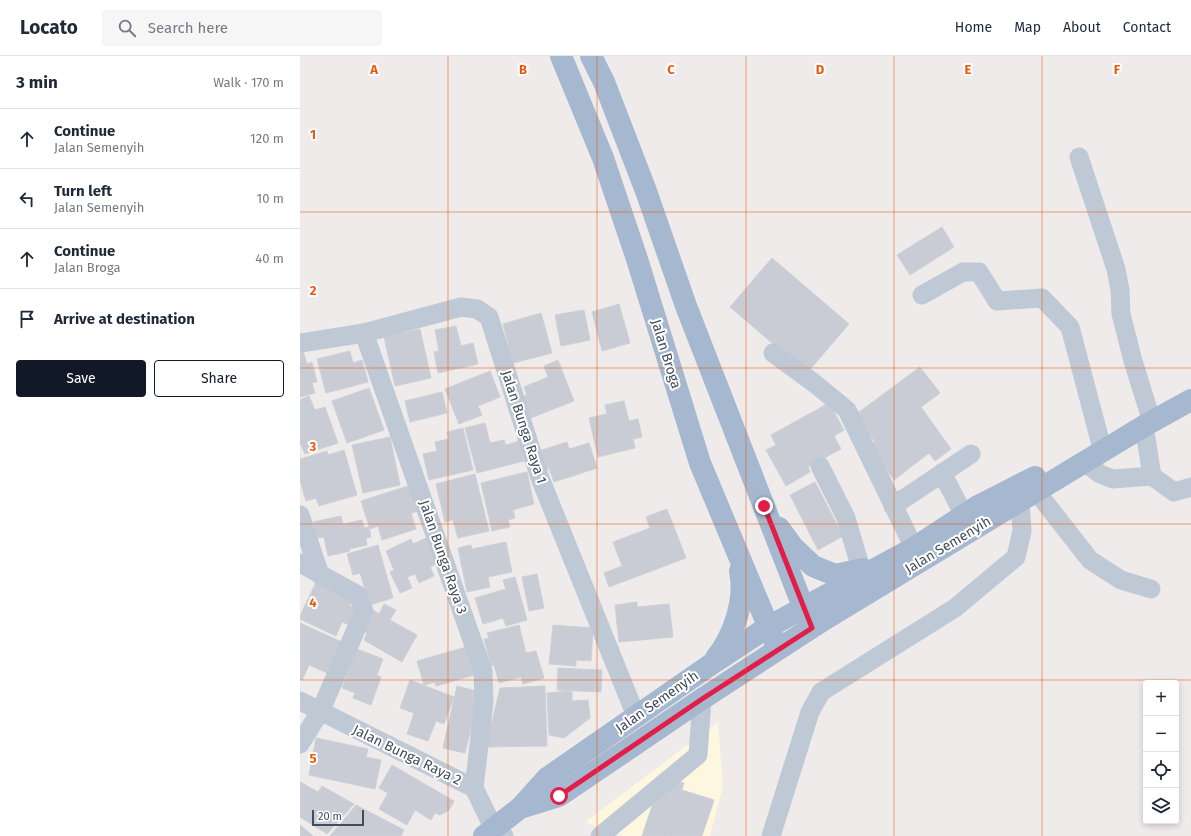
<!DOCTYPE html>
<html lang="en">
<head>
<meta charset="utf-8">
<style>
  body { margin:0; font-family:"Fira Sans",sans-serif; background:#f6f6f7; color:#1f2937 }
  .controls { position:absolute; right:12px; bottom:12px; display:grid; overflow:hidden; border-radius:4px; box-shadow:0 2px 6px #0003 }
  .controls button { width:36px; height:36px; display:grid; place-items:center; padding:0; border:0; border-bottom:1px solid #e0e1e3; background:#fff; color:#1f2937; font:20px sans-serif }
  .scale { position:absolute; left:12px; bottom:10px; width:52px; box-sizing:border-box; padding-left:4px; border:2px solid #414d5a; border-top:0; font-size:11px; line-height:14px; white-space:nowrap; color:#414d5a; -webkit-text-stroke:3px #fff; paint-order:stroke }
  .stop { position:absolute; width:12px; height:12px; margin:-9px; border:3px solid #e11d48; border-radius:50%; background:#fff }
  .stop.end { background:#e11d48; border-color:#fff; box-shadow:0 1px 4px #0008 }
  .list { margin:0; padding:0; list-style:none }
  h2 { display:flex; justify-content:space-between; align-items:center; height:52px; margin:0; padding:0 16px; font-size:17px }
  h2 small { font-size:13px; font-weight:400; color:#747a83 }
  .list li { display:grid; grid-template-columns:26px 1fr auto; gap:12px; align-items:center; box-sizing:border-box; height:60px; padding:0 16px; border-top:1px solid #e0e1e3 }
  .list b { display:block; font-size:15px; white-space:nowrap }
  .list p { margin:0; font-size:13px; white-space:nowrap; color:#747a83 }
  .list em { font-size:13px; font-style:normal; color:#747a83 }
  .actions { display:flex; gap:8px; padding:12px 16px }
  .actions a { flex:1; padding:9px 0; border:1px solid #111827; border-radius:4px; text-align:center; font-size:14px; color:#111827 }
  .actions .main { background:#111827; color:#fff }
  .icon { flex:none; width:22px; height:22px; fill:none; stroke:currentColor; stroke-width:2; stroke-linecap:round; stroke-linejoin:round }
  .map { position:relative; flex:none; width:891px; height:780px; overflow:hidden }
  header { display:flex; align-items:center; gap:24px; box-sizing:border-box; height:56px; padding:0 20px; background:#fff; border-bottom:1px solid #e0e1e3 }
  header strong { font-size:19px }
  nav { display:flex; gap:22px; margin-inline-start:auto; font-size:14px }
  .search { width:280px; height:36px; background:#f6f6f7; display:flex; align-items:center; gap:10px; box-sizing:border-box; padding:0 14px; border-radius:4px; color:#747a83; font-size:15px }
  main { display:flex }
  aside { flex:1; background:#fff }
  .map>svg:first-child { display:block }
  .commercial { fill:#fef7df }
  .building { fill:#c9ccd4; stroke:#ced0d8 }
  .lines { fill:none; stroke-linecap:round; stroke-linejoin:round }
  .minor { stroke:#bfc9d5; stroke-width:19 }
  .major { stroke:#a6b8cf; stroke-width:22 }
  .route { stroke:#e11d48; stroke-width:5 }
  .grid { fill:none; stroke:#e8590c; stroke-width:1; stroke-opacity:0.55 }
  .labels { text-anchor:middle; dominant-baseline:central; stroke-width:4; stroke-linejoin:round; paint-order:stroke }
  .street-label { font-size:14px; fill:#414d5a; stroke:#fff }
  .grid-label { font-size:13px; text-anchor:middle; font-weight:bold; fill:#e8590c; stroke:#fff; stroke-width:4; stroke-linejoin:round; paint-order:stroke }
</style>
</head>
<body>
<header>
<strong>Locato</strong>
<div class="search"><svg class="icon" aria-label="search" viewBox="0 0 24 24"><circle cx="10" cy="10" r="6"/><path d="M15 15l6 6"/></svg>Search here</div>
<nav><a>Home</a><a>Map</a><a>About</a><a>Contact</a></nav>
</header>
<main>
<aside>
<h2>3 min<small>Walk · 170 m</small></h2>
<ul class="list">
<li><svg class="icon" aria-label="ahead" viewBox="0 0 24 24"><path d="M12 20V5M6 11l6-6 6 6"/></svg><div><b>Continue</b><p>Jalan Semenyih</p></div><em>120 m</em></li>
<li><svg class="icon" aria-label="left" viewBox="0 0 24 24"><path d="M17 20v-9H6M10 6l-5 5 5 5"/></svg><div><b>Turn left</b><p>Jalan Semenyih</p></div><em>10 m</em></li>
<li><svg class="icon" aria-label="ahead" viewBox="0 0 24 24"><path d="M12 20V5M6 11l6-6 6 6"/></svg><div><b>Continue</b><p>Jalan Broga</p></div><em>40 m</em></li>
<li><svg class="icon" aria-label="arrive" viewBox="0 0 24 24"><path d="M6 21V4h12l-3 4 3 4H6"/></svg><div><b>Arrive at destination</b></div></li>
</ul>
<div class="actions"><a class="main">Save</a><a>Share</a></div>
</aside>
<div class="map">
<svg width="891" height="780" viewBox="0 0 891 780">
  <rect width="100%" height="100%" fill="#eeebea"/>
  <polygon class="commercial" points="418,666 423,731 410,780 323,780 285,766"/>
  <g class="building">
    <polygon points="642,171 654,191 610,219 597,199"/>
    <polygon points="472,202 549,268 507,317 430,251"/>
    <polygon points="319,248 330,287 302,295 292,256"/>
    <polygon points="284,254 290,284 261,290 255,259"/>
    <polygon points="241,257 252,297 213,307 203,268"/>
    <polygon points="156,270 161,290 173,287 178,308 138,317 134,296 139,295 135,274"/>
    <polygon points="120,273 131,322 95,330 84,281"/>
    <polygon points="2,292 7,308 12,306 17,326 12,327 15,337 0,341 0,293"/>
    <polygon points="50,295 53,307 62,304 68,326 26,337 17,303"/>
    <polygon points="258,304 274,345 228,363 220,342 227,339 224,331 248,321 244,310"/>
    <polygon points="620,311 640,337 621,351 651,393 635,405 629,397 594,424 569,390 575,386 555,359"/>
    <polygon points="190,315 200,341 178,350 182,359 159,368 145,333"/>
    <polygon points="69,332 84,374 47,387 32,345"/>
    <polygon points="142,336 147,357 110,366 105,345"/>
    <polygon points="9,340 15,354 25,351 38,387 5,398 1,389 0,389 0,344"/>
    <polygon points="324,345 329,365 338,363 342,381 333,383 335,392 298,401 289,362 307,358 305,349"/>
    <polygon points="529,347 544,374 534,380 541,393 508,411 510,416 486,430 466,394 476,389 471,379"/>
    <polygon points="185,367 190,387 204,384 206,389 219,385 224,405 177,417 165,372"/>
    <polygon points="163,372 173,414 129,424 123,398 137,395 135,386 149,383 147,376"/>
    <polygon points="90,381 100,429 63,437 52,389"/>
    <polygon points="267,386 269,393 289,387 297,412 254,426 249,412 245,414 239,395"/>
    <polygon points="44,394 57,439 19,450 16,442 6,445 0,425 0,403 27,395 28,399"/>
    <polygon points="227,416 234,448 213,454 215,462 208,464 210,471 192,475 181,427"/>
    <polygon points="175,418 189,475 158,482 153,464 145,466 136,428"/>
    <polygon points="515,426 543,480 518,494 490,439"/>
    <polygon points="111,429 119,455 111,457 116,473 82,484 78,470 70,473 61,445"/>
    <polygon points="367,453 386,502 309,531 304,517 322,510 313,486 350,472 346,461"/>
    <polygon points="41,460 43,468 62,464 64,472 69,471 71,481 66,482 67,489 49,493 50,495 28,500 24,481 17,482 13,466"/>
    <polygon points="126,482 138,507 130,511 134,520 119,527 115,518 107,521 112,532 100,537 90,516 94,514 86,495 111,483 113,488"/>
    <polygon points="206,486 212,516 188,521 190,531 167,536 158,492 171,489 172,493"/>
    <polygon points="78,489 93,542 70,549 60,517 53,519 47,498"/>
    <polygon points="237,518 244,552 229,555 222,521"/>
    <polygon points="215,521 227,564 206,570 203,562 183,568 175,542 206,533 203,524"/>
    <polygon points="17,524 52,544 50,550 56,553 49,569 42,566 36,580 0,563 0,560"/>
    <polygon points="337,546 337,551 369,548 373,581 319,586 315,549"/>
    <polygon points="84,548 96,554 90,564 117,579 102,606 64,584 67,577 61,574 73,554 79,558"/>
    <polygon points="0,567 42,586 27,617 9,609 2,624 0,623"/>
    <polygon points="219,569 226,597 236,595 244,622 223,628 221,621 199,627 194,609 191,610 184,583 189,582 187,577"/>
    <polygon points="253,569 293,572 291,605 276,604 276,610 249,608"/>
    <polygon points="170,590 178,618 136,630 135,626 124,629 117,605"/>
    <polygon points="57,593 83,603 77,619 81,621 71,649 53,642 55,637 42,632"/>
    <polygon points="258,612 302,614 301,636 257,634"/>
    <polygon points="110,624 154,641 144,668 136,665 128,685 107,678 114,657 100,652"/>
    <polygon points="157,630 180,636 165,697 143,692"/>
    <polygon points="245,630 247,690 186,691 200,632"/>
    <polygon points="272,635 272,645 288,644 290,662 264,682 249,679 247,637"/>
    <polygon points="16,682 68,693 66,701 81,704 75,733 9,719"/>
    <polygon points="92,709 154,745 149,754 140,759 135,757 131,764 115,754 107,769 79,753 88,737 79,732"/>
    <polygon points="362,720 384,727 367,780 342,780"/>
    <polygon points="0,726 18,736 22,730 54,748 27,778 0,761"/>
    <polygon points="382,734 414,744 402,780 367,780"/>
    <polygon points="56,749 104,774 101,780 30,780"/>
    <polygon points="0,769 13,780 0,780"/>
  </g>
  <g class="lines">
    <g class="minor">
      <polyline points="779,101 816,213 820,234 821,258 833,305 852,366"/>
      <polyline points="622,239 663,216 679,216 697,245 742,242 770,271 803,396"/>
      <polyline points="64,277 183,615 184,646 174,732"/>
      <polyline points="0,287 64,277 161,251 177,253 189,261 240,422 336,660"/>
      <polyline points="473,297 514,327 547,354 614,492"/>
      <polyline points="844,370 852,420 874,436 891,431"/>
      <polyline points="784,406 800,418 813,423 852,420"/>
      <polyline points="520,410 546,462 561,513"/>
      <polyline points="642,417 664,459"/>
      <polyline points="736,435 790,504 821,524 851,533"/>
      <polyline points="593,450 671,398"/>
      <polyline points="0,459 20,519"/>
      <polyline points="0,507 58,539 64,555 20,656 0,688"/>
      <polyline points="0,645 174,732 194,773 204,780"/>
      <polyline points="300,780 398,699 402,643"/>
      <polyline points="471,780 510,656 521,636 655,552 716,501 722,475 720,445"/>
    </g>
    <g class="major">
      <polyline points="261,0 303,102 337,203 400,407 474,584"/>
      <polyline points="291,0 304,26 346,135 386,250 509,566"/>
      <polyline points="479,472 493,491 513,510 535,519 563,513"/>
      <path d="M416,602C434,579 446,544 440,515"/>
      <polyline points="220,752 259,740 402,643 525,563 844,370 891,344"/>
      <polyline points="184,780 220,752 247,722 413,607 468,571 614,492 678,450 735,421"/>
    </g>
  </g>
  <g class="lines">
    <polyline class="route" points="259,740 402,643 512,572 464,450"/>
  </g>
  <path class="grid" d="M148,0V780M297,0V780M446,0V780M594,0V780M742,0V780M0,156H891M0,312H891M0,468H891M0,624H891"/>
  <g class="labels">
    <g class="street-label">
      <text transform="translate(366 298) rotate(73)">Jalan Broga</text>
      <text transform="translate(224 371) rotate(72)">Jalan Bunga Raya 1</text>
      <text transform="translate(648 489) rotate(-31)">Jalan Semenyih</text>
      <text transform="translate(143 501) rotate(71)">Jalan Bunga Raya 3</text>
      <text transform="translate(357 646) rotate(-35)">Jalan Semenyih</text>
      <text transform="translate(107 699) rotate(26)">Jalan Bunga Raya 2</text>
    </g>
  </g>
  <g class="grid-label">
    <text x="74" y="18">A</text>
    <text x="223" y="18">B</text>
    <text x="371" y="18">C</text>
    <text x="520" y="18">D</text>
    <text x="668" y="18">E</text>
    <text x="817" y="18">F</text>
    <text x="13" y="83">1</text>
    <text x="13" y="239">2</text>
    <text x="13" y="395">3</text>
    <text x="13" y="551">4</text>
    <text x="13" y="707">5</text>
  </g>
</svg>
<div class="controls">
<button>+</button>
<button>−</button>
<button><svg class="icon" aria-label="locate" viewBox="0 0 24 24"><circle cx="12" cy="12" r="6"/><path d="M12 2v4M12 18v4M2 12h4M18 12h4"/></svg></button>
<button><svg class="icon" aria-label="layers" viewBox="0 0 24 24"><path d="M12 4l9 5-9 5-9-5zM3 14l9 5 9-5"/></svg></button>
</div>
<div class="scale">20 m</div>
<div class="stop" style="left:259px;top:740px"></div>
<div class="stop end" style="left:464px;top:450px"></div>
</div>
</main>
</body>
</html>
